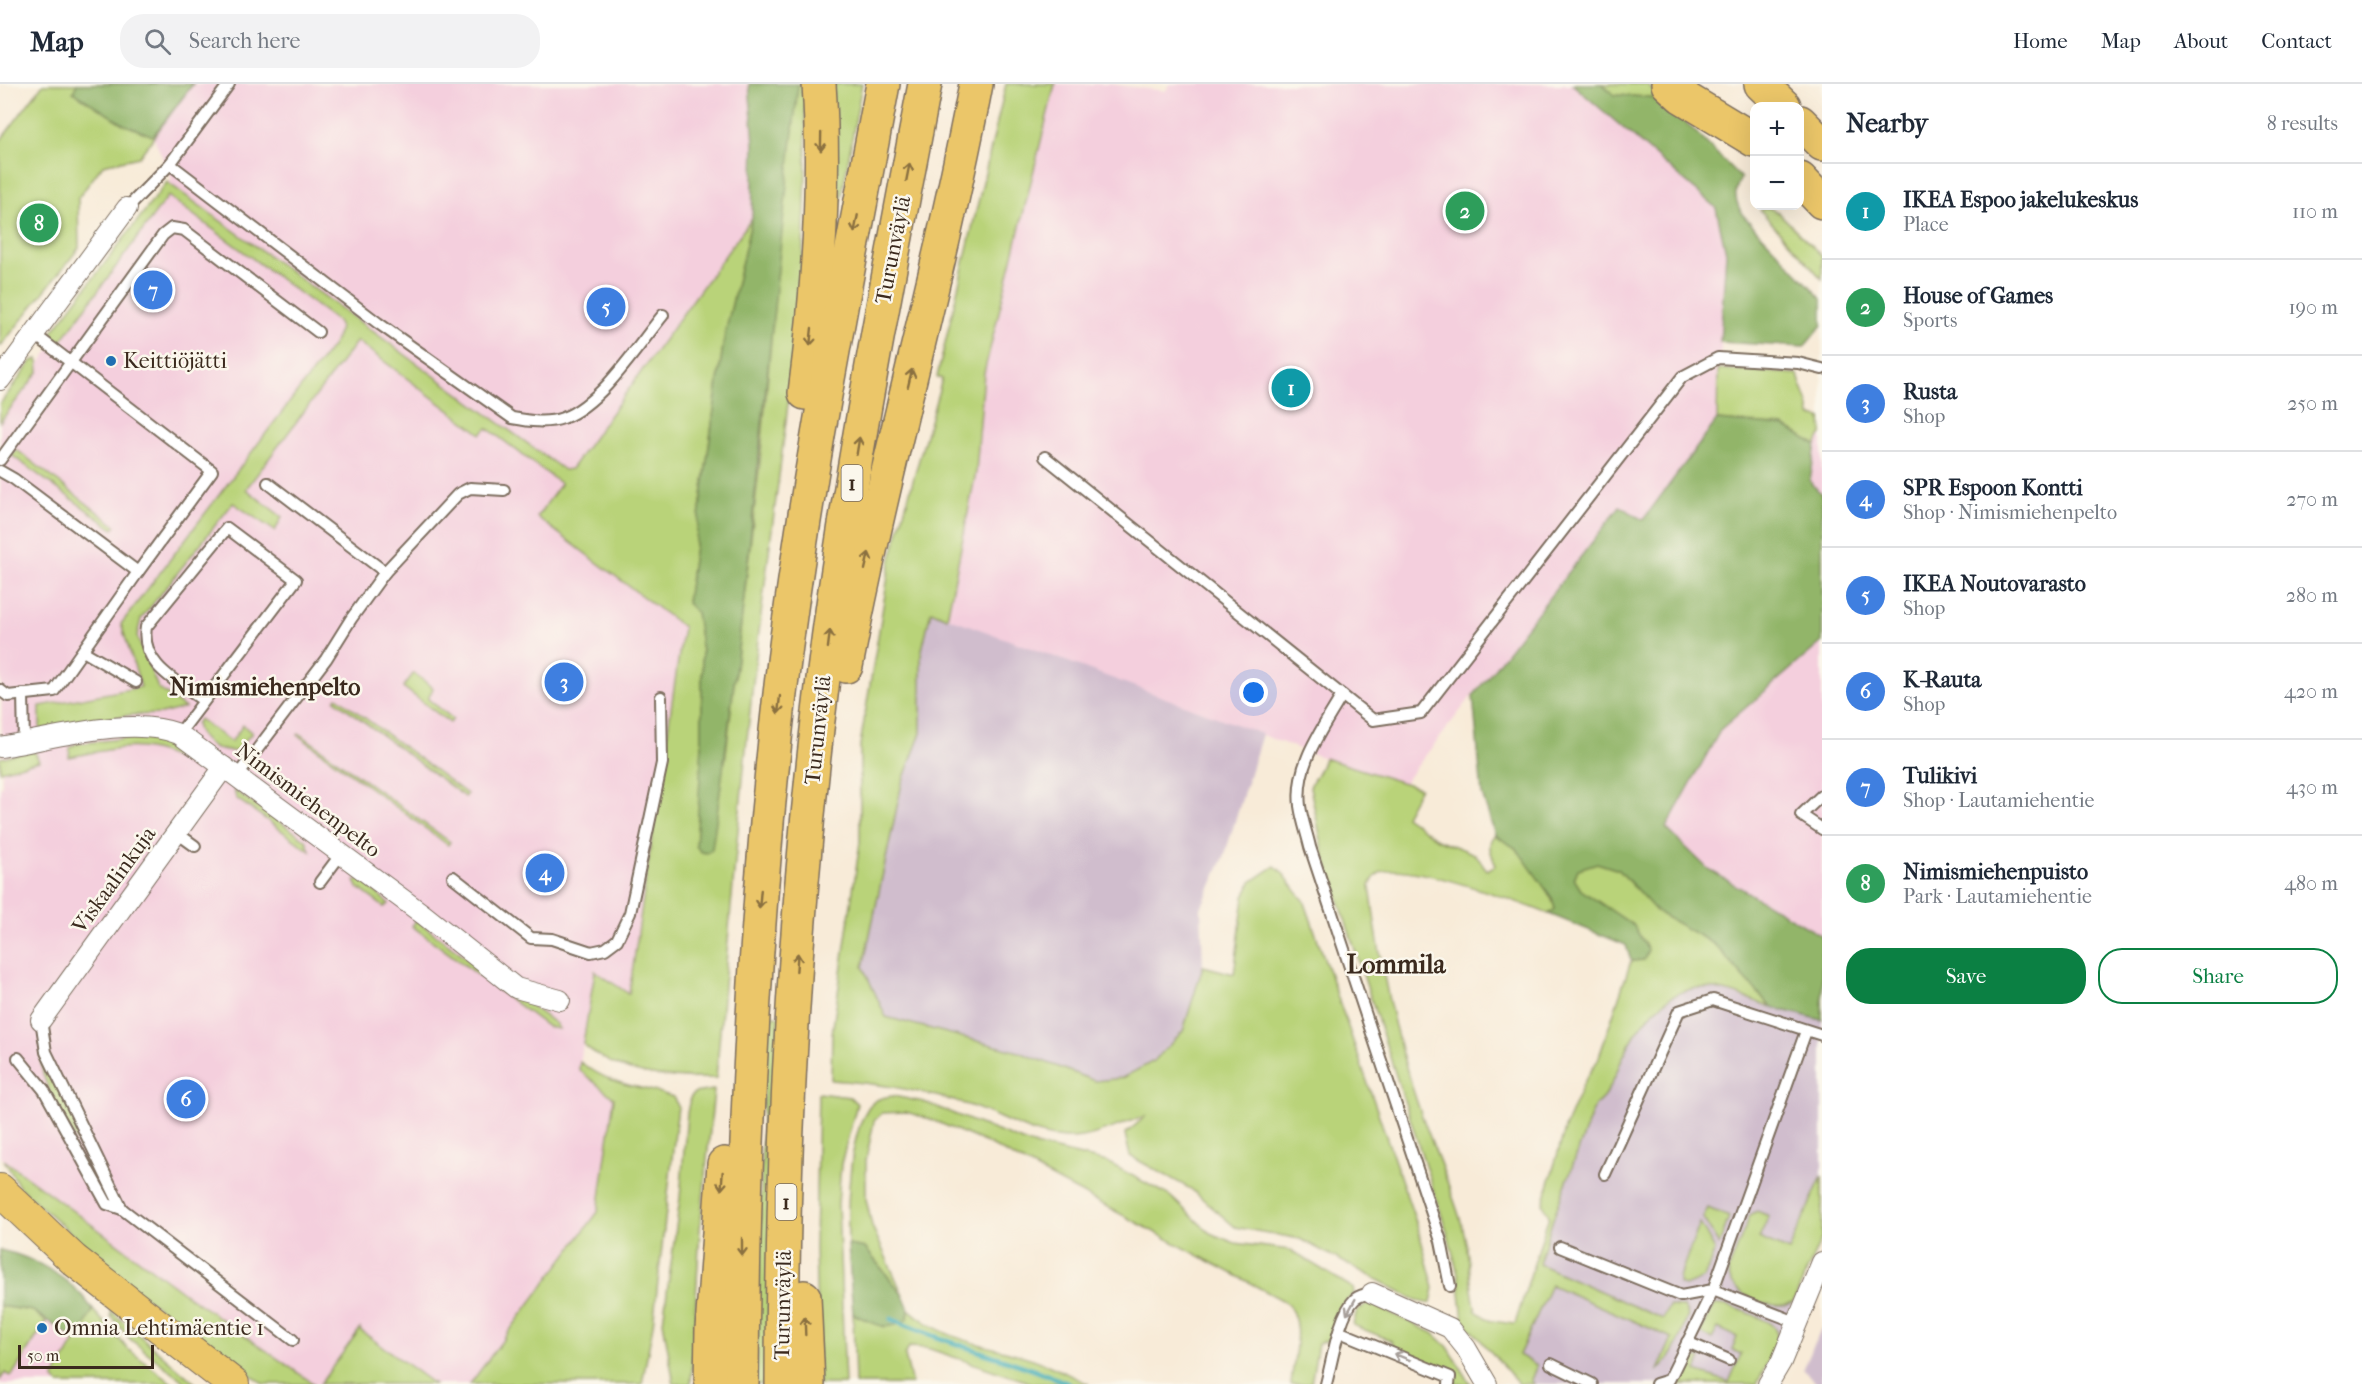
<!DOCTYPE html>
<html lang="en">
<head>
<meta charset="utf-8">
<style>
  body { margin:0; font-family:"IM FELL French Canon",serif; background:#f2f2f3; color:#1f2937 }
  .controls { position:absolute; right:18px; top:18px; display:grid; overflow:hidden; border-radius:12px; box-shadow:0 6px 24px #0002 }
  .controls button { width:54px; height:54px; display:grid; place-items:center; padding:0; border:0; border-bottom:2px solid #e0e1e3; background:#fff; color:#1f2937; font:30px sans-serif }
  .scale { position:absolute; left:18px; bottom:15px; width:136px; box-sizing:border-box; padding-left:6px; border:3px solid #3b2a1e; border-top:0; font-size:16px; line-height:21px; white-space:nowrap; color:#3b2a1e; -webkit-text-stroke:4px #fbf7ec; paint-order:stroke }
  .you { position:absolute; left:1254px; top:609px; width:21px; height:21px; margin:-15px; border:4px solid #fff; border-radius:50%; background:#1a73e8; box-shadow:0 0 0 9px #1a73e833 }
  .badge { display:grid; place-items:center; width:39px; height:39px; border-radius:50%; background:#0b8043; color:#fff; font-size:20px; font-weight:700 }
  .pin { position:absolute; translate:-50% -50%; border:3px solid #fff; box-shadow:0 2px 6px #0006 }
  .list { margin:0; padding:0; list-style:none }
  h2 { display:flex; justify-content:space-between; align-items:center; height:78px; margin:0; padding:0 24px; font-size:26px }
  h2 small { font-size:20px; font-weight:400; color:#747a83 }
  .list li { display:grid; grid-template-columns:39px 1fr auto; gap:18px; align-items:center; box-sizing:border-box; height:96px; padding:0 24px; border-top:2px solid #e0e1e3 }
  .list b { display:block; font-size:22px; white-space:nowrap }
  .list p { margin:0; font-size:20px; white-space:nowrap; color:#747a83 }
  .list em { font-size:20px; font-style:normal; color:#747a83 }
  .actions { display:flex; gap:12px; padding:18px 24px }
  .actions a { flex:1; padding:14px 0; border:2px solid #0b8043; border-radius:24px; text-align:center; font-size:21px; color:#0b8043 }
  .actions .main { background:#0b8043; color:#fff }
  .icon { flex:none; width:33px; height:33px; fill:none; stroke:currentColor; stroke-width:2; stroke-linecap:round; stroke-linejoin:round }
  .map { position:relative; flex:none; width:1822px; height:1300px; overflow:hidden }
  header { display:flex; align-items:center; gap:36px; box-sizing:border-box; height:84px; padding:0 30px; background:#fff; border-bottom:2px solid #e0e1e3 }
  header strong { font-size:28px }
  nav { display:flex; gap:33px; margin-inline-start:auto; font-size:21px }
  .search { width:420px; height:54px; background:#f2f2f3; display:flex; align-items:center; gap:15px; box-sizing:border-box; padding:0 21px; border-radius:24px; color:#747a83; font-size:22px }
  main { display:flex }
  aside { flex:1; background:#fff }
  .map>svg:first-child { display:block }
  .built { fill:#f4cfdd }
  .industrial { fill:#d0bdcd }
  .green { fill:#b9d379; stroke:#7a7e4c; stroke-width:1.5 }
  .forest { fill:#92b569; stroke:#667044; stroke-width:1.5 }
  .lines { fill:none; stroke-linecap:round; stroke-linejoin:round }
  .stream { stroke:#3aabb6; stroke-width:5 }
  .lane-casing { stroke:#7d6e5f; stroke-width:14 }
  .street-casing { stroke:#7d6e5f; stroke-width:22 }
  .primary-casing { stroke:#7d6e5f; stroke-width:34 }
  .highway-casing { stroke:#7d6e5f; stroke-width:36 }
  .lane { stroke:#fff; stroke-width:10 }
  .street { stroke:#fff; stroke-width:20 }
  .primary { stroke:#ebc669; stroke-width:32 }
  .highway { stroke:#ebc669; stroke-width:33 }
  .oneway { stroke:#8a7040 }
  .oneway2 { stroke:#a79f9a }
  .poi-dot { fill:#1f6fb2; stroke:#fbf7ec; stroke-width:2 }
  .labels { text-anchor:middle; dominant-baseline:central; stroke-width:5; stroke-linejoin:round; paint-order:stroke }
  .shield { fill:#fbf7ec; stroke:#75685c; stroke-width:1.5 }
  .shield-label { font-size:21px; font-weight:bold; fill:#3b2a1e }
  .street-label { font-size:22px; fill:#3b2a1e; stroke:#fbf7ec }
  .poi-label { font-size:22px; fill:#3b2a1e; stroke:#fbf7ec; text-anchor:start }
  .neighbourhood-label { font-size:24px; font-weight:bold; fill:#3b2a1e; stroke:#fbf7ec }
  .quarter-label { font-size:26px; font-weight:bold; fill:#3b2a1e; stroke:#fbf7ec }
</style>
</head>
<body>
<header>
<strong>Map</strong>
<div class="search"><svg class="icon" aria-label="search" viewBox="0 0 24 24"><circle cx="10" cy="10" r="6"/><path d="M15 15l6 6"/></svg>Search here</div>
<nav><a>Home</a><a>Map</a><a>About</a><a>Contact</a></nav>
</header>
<main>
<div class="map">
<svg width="1822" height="1300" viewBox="0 0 1822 1300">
  <rect width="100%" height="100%" fill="#fbf7ec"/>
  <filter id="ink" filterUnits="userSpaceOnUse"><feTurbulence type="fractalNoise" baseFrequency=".0167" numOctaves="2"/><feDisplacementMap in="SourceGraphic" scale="12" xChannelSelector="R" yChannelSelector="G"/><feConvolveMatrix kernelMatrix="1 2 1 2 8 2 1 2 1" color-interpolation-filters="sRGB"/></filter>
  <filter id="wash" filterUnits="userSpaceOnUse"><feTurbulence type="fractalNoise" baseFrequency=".008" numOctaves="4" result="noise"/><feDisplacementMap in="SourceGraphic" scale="24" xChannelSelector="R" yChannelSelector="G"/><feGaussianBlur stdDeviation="1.35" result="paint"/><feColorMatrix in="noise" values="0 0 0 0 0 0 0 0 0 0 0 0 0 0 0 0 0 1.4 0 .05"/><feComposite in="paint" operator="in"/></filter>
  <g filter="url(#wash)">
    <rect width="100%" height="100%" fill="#f8ebd8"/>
    <g class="built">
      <polygon points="193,0 749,0 754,59 752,134 537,433 683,543 629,911 595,887 579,986 614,1014 598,1128 470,1300 434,1300 360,1246 320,1300 314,1300 191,1214 0,1073 0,705 2,701 0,335 172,95 153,52"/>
      <polygon points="1055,0 1110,0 1166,7 1169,0 1572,0 1716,124 1726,169 1717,336 1643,436 1620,422 1404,699 1324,674 947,534 976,388 984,289"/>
      <polygon points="1822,350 1822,411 1810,397 1816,361"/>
      <polygon points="1822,558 1822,852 1708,785 1666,744 1721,645"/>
      <polygon points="0,1166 14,1169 46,1184 84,1212 93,1226 77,1257 131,1300 0,1300"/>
    </g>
    <g class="industrial">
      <polygon points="931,527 1262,650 1224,773 1201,824 1203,882 1183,947 1154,977 1122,994 1095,997 1018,968 886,933 863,883 902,699 921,649 921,570"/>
      <polygon points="1631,877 1771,923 1822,936 1822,1153 1757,1300 1534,1300 1511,1256 1549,1132 1543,1120 1566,1041 1584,998 1598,976"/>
      <polygon points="1822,1243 1822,1300 1818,1300 1803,1286"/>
    </g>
    <g class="green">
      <polygon points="43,0 193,0 139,73 103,81 78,114 79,164 0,263 0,57"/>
      <path d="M798,0H804C814,172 784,345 763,515C743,674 730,834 716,994C667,995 621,993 583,960L595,887L629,910L683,543L537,433L561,400L487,344L481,350L357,257L246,405L282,433L275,447L233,419L141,535L137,552L158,604L185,624L161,630L130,631L40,646V622L141,603L121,540L333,261L340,244L337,237L168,112L62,256L57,259L53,255L52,248L167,98L564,386L571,385L752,134L724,255L687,519L696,528L702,568V660L725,678L761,368L781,143Z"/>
      <polygon points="829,0 862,0 829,182"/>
      <path d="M1006,0H1055L984,289L976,388L947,534L931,527L921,570V649L902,699L863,883L886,933L1019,968L1095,997L1122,994L1154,977L1183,947L1203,882L1234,890L1244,813L1251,798L1275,782C1288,791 1292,805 1304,816L1418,1144L1434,1204L1431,1218L1425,1219L1412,1214L1300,1155L1235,1143L1191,1105L1130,1072L1125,1050L1146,1032C1125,1038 1102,1050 1081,1053C1041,1059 1006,1034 971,1022C925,1007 878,999 831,996L832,950L860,758V661L891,474L942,295L937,293Z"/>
      <polygon points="1602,0 1646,0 1662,14 1614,11"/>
      <polygon points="1769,124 1778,128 1822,172 1822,195 1760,126"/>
      <polygon points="38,275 39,287 0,338 0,320 32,277"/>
      <path d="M1718,285L1798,290C1801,306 1810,317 1810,332L1821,334L1822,350L1816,361L1784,342L1717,336Z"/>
      <polygon points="17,366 116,442 113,445 10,370"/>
      <polygon points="414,589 433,604 428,615 453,635 450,639 403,603"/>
      <polygon points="337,613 467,710 465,713 335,616"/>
      <path d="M199,635L231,658L243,641L252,649L236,667C218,669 199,658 196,640Z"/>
      <polygon points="299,649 450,758 448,761 298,651"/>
      <path d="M144,652C165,656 191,662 199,685C143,655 129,662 69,673L70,664L75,660Z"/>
      <polygon points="27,667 35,668 39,677 0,687 0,674"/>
      <path d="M1324,674L1420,704L1405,732L1437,755L1475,770L1487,786L1496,781C1492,771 1485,759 1495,751C1502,754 1509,758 1515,764C1527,775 1552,810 1555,825L1549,830C1518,818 1415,780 1385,787C1376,789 1373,795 1370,802C1379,877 1393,949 1418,1021C1432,1061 1450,1100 1462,1141C1470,1169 1469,1198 1476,1227L1491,1237L1515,1240L1549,1132L1543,1120L1566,1041L1584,998L1598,976L1631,877L1644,876L1634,842L1581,806L1574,795L1578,785L1597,779L1619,786L1657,828L1714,860L1771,923C1751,916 1726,905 1705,904C1666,902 1636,944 1622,975C1615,991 1610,1011 1595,1021L1553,1135L1539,1180L1663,1235L1669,1222L1684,1223L1688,1231C1683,1248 1672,1276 1658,1286L1672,1254L1551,1201L1519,1271L1537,1281L1531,1296L1534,1300H1519L1463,1236L1458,1190L1448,1151L1324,771L1310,703C1314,691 1320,690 1324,674Z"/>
      <polygon points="234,706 306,756 310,767 236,714"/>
      <polygon points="355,796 362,796 389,820 384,823 357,803"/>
      <polygon points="416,836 556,940 559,945 548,943 412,842"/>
      <polygon points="765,931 781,933 772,1300 756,1300"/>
      <path d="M42,968L91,1069L96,1083L90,1079C76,1055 34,995 42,968Z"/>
      <path d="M580,978C617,1005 634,999 673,1013L678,1022L653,1241L642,1300H470L598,1128L614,1014L579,986Z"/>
      <polygon points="714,1006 700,1145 691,1300 674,1300 663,1238 680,1114 687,1029 690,1014 694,1009"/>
      <polygon points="818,1009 850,1013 857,1020 841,1080 838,1120 845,1300 819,1300 815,1164"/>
      <path d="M893,1012L924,1018L1030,1060L1107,1078L1170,1112L1210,1149L1235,1159L1290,1166L1353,1204L1354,1210C1338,1222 1336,1237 1330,1256L1318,1259L1311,1300H1291C1293,1275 1306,1235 1284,1217L987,1059L930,1035L906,1028L882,1029L874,1037L866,1076V1115L872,1142L903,1211L865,1164L848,1161C847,1124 848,1055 868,1024C874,1015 883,1013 893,1012Z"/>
      <polygon points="4,1076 191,1214 314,1300 264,1300 223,1272 135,1206 20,1104"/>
      <path d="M1822,1092V1153L1793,1219C1771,1227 1730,1212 1728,1187L1750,1131L1757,1127L1769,1132L1759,1154L1789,1167Z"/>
      <polygon points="1708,1124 1729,1133 1719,1161 1703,1134"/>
      <polygon points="1700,1139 1715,1166 1704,1194 1685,1202 1679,1200 1679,1194"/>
      <polygon points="1369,1219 1433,1249 1448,1263 1471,1300 1453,1300 1447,1286 1395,1266 1392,1257 1353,1241 1357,1226"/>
      <path d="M1714,1221C1726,1219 1765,1234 1773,1242C1777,1246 1777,1251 1778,1256L1757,1300H1679L1692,1271L1701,1275L1696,1287L1729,1298L1741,1270L1732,1266L1737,1253L1718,1244L1712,1255L1700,1249Z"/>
      <polygon points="0,1222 33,1227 46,1238 13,1290 10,1292 5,1289 0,1296"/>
      <path d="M909,1225C946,1259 988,1260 1033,1275C1052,1282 1071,1292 1089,1300H1034L927,1264L909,1263L905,1272L912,1300H855L853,1230L884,1243L908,1235Z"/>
      <polygon points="93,1226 128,1265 173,1300 59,1300 53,1295"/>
      <polygon points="111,1227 196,1300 187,1300 130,1255 111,1232"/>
      <polygon points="360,1245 360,1246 434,1300 320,1300"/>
    </g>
    <g class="forest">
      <polygon points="77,0 193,0 153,52 123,40 73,8"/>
      <path d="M749,0H798V3C768,257 749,512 712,765L707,769L701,768L696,762L702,660V568L696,528L687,519L724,255L752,134L754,59Z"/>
      <path d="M1572,0H1602L1615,11L1662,14L1741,94C1733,108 1735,116 1742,130L1822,215V241L1804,263L1720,258L1726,169L1716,124Z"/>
      <polygon points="1717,336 1784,342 1816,361 1810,397 1822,411 1822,558 1721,645 1666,744 1708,785 1822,852 1822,936 1771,923 1714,860 1657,828 1619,786 1597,779 1578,785 1574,795 1581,806 1634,842 1648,866 1644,876 1631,877 1626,861 1549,830 1555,825 1552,814 1517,765 1495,751 1482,710 1473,612 1620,422 1643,436"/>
      <path d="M848,1161L865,1164L872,1173L903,1211L909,1225L908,1235C886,1250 875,1239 853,1230Z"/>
      <path d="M0,1166C35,1173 74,1196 93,1226L77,1257L33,1227L0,1222Z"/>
    </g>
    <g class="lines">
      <path class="stream" d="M891,1235C948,1261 1011,1274 1069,1300"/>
    </g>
  </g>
  <g filter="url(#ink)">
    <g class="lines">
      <g class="lane-casing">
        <g id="lane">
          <path d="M170,80L378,239L512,334C529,337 546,340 563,334C602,319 637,263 663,231"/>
          <polyline points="127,124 170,80 229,0"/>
          <polyline points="34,250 212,387 138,488"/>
          <polyline points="1045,373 1373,636 1421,629 1682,293 1718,274 1798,279 1822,285"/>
          <polyline points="0,376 163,151 172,144 184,146 318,248"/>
          <polyline points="0,387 14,395 138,488 54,607 8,612 0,606"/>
          <polyline points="385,488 458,410 470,404 504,406"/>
          <polyline points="83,567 136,598"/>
          <polyline points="23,610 24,659"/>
          <path d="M1342,611C1322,646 1295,680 1300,722C1302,736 1307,750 1310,763L1441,1157L1450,1202"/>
          <path d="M179,650L296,496L227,444L146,543C140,581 178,598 204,617"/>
          <polyline points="237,692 326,575 351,535 385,488 268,399"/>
          <polyline points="1822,711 1801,731 1822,745"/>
          <polyline points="177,749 195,762"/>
          <polyline points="453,793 531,854 552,855 591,868 605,865 617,856 630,829 662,679 661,613"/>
          <polyline points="320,798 341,770"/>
          <polyline points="41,936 46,968 122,1125 293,1256"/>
          <polyline points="18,974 44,1006 107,1120 122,1125"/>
          <polyline points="1605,1090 1679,927 1713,916 1822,951"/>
          <polyline points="1560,1163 1681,1212 1713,1206"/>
          <polyline points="1796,1238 1713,1206 1806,947"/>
          <polyline points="1340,1248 1450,1293 1449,1300"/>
          <polyline points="1687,1258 1729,1276"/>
          <polyline points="1551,1280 1592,1300"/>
          <path d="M1326,1300C1332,1278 1339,1230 1355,1215C1360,1211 1366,1210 1372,1209"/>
          <polyline points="1656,1300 1669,1296 1713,1206"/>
        </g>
      </g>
      <g class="street-casing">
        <g id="street">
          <polyline points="0,296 127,124"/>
          <path d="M0,663C51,655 131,631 179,650L424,831L516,904L560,916"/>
          <polyline points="41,936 224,683"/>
          <polyline points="1372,1209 1450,1244 1466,1264 1487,1300"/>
          <polyline points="1768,1300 1781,1278 1822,1178"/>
        </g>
      </g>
      <g class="primary-casing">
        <polyline id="primary" points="0,1106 74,1176 233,1300"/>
      </g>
      <g class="highway-casing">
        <g id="highway">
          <polyline points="1668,0 1681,12 1754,56"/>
          <polyline points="1761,0 1784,22"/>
          <polyline points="1800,38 1822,60"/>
          <polyline points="1800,95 1822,118"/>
          <path d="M805,309C818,208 826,103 819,0"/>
          <path d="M846,582C883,387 939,195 976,0"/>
          <polyline points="804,1213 808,1300"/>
          <polyline points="711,1300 712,1245 724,1080"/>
          <path d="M742,1300C743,1069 754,840 780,610C804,405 845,203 883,0"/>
          <path d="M782,1300C782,1035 797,768 835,506C860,336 893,168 925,0"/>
        </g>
      </g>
      <use href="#lane" class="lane"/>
      <use href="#street" class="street"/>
      <use href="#primary" class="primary"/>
      <use href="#highway" class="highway"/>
    </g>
    <defs><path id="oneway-shaft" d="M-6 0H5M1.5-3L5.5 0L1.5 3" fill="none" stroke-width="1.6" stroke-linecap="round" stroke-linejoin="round" transform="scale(1.5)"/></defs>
    <g class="oneway">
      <use href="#oneway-shaft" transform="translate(821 58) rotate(91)"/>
      <use href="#oneway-shaft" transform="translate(908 88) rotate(-79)"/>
      <use href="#oneway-shaft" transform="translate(856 140) rotate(101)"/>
      <use href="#oneway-shaft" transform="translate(811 253) rotate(96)"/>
      <use href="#oneway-shaft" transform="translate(910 294) rotate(-77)"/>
      <use href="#oneway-shaft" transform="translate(858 362) rotate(-81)"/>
      <use href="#oneway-shaft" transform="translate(867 477) rotate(-77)"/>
      <use href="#oneway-shaft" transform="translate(829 555) rotate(-83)"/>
      <use href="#oneway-shaft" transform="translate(779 621) rotate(96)"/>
      <use href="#oneway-shaft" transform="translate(760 815) rotate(95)"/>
      <use href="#oneway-shaft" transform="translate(797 878) rotate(-86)"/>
      <use href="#oneway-shaft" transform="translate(722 1097) rotate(94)"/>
      <use href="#oneway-shaft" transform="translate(742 1163) rotate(90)"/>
      <use href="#oneway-shaft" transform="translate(805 1242) rotate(-92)"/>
    </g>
    <g class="oneway2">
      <use href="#oneway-shaft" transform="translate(1351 1223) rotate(119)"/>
      <use href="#oneway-shaft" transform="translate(1402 1273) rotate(-158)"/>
    </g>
  </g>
  <g class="poi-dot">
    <circle cx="111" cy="277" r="6"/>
    <circle cx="42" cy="1244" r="6"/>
  </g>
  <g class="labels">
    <g class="shield">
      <rect x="841.5" y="381" width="21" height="36" rx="4.5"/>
      <rect x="775.5" y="1100" width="21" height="36" rx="4.5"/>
    </g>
    <g class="shield-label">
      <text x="852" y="399">1</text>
      <text x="786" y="1118">1</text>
    </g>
    <g class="street-label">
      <text transform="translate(893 166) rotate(-79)">Turunväylä</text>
      <text transform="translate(818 646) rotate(-84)">Turunväylä</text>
      <text transform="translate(308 716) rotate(37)">Nimismiehenpelto</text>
      <text transform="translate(114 796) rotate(-54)">Viskaalinkuja</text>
      <text transform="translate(783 1221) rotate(-89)">Turunväylä</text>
    </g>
    <g class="poi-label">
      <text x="123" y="277">Keittiöjätti</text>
      <text x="54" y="1244">Omnia Lehtimäentie 1</text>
    </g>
    <g class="neighbourhood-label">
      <text x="265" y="603">Nimismiehenpelto</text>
    </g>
    <g class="quarter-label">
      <text x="1396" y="880">Lommila</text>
    </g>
  </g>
</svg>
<div class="controls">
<button>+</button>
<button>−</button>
</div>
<div class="scale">50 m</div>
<div class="you"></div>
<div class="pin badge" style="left:1291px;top:304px;background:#0f9aa8">1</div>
<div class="pin badge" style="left:1465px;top:127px;background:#2e9e5b">2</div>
<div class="pin badge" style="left:564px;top:598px;background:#3f7fe0">3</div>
<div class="pin badge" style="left:545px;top:789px;background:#3f7fe0">4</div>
<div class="pin badge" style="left:606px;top:223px;background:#3f7fe0">5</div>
<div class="pin badge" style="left:186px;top:1015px;background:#3f7fe0">6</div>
<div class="pin badge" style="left:153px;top:206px;background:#3f7fe0">7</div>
<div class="pin badge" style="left:39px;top:139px;background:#2e9e5b">8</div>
</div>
<aside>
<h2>Nearby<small>8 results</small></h2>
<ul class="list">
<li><span class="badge" style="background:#0f9aa8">1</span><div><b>IKEA Espoo jakelukeskus</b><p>Place</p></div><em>110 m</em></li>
<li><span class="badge" style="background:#2e9e5b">2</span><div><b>House of Games</b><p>Sports</p></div><em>190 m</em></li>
<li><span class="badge" style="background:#3f7fe0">3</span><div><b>Rusta</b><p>Shop</p></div><em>250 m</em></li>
<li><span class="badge" style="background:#3f7fe0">4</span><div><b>SPR Espoon Kontti</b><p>Shop · Nimismiehenpelto</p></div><em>270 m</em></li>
<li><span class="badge" style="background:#3f7fe0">5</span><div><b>IKEA Noutovarasto</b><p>Shop</p></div><em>280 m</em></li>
<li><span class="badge" style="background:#3f7fe0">6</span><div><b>K-Rauta</b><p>Shop</p></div><em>420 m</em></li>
<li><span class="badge" style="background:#3f7fe0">7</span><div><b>Tulikivi</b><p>Shop · Lautamiehentie</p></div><em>430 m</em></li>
<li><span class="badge" style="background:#2e9e5b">8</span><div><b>Nimismiehenpuisto</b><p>Park · Lautamiehentie</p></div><em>480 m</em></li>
</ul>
<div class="actions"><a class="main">Save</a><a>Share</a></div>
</aside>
</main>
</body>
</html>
